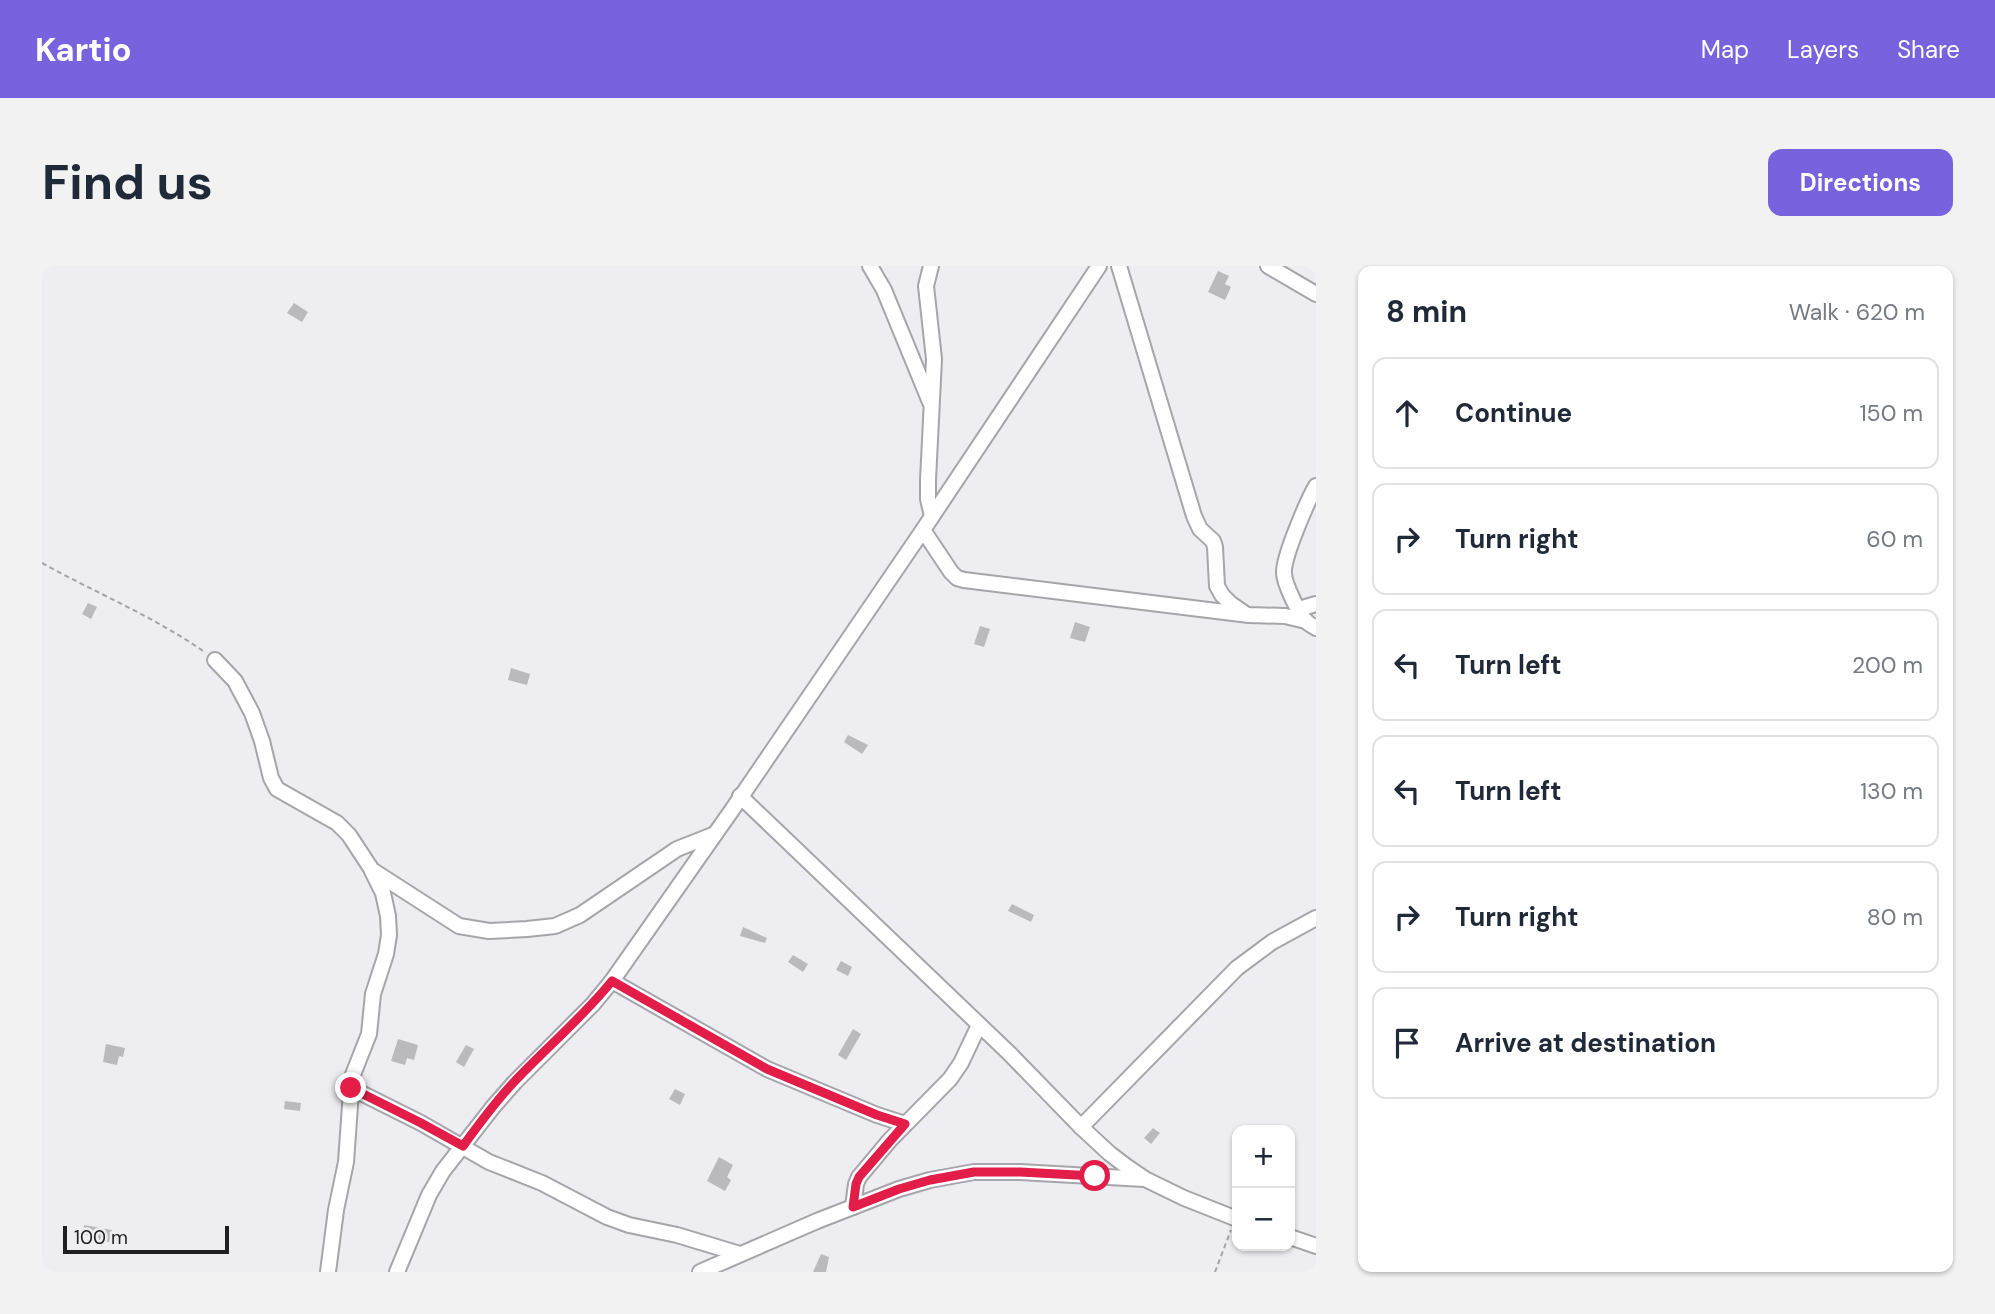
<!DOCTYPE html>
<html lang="en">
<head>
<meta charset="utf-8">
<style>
  body { margin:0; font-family:"DM Sans",sans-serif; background:#f2f2f3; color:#1f2937 }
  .controls { position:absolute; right:21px; bottom:21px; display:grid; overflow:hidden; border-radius:14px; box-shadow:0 2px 5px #0004 }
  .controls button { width:63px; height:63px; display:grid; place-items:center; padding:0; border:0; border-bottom:2px solid #e0e1e3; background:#fff; color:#1f2937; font:35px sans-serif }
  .scale { position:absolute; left:21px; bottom:18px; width:166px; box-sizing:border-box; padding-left:7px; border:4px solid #202022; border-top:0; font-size:19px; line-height:24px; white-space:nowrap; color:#202022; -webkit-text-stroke:5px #ededf2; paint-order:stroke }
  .stop { position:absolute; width:21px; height:21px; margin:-16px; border:5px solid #e11d48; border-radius:50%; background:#fff }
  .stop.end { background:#e11d48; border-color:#fff; box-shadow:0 2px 7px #0008 }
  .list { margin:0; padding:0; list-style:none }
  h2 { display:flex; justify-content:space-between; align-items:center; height:91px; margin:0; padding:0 28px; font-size:30px }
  h2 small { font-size:23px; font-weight:400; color:#747a83 }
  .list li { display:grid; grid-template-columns:46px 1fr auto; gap:21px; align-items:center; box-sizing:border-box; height:112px; margin:0 14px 14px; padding:0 14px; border:2px solid #e0e1e3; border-radius:14px }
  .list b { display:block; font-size:26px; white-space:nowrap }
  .list em { font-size:23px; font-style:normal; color:#747a83 }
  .icon { flex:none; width:38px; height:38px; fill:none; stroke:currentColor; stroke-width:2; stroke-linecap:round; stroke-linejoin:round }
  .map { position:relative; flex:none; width:1274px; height:1006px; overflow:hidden; border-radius:14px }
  header { display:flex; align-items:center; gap:42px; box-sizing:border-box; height:98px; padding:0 35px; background:#7962dd; color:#fff }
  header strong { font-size:33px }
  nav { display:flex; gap:38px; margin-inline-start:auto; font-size:24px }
  .intro { display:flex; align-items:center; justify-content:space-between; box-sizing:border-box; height:168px; padding:0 42px }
  h1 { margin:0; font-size:49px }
  .button { padding:18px 32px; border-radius:14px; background:#7962dd; color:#fff; font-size:24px; font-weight:700 }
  main { display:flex; gap:42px; padding:0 42px }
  aside { flex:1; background:#fff; border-radius:14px; box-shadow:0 2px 5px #0004 }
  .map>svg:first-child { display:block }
  .building { fill:#bab9be }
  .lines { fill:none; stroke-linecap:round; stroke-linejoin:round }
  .minor-casing { stroke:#a6a5aa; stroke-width:18 }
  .path { stroke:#a4a4a8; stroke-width:2; stroke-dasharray:5 3.5; stroke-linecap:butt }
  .minor { stroke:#fff; stroke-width:14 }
  .route { stroke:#e11d48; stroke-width:9 }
</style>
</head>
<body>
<header>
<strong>Kartio</strong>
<nav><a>Map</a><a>Layers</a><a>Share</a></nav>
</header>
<div class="intro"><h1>Find us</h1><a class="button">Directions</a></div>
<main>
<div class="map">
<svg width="1274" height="1006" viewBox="0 0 1274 1006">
  <rect width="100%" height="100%" fill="#ededf2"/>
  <g class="building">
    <polygon points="1176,5 1187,10 1183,18 1189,21 1183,34 1166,26"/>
    <polygon points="252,37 266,46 260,56 245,47"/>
    <polygon points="46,337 55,341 49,353 40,348"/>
    <polygon points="1033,356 1048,361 1043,376 1028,372"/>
    <polygon points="938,360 948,363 942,381 932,378"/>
    <polygon points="469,402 488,408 485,419 466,414"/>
    <polygon points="806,469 826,479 820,488 802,476"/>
    <polygon points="970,638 992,649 989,656 966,645"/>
    <polygon points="701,661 725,672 723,677 698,670"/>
    <polygon points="751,689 766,698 761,706 746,696"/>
    <polygon points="799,695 810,701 806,710 794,704"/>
    <polygon points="811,763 819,768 804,794 796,789"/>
    <polygon points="356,773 376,779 372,794 365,792 363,799 349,795"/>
    <polygon points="64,778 83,782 81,791 77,790 75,799 61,796"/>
    <polygon points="424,779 432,783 422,801 414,796"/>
    <polygon points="633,823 643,828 638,839 627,833"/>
    <polygon points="243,835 259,837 258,845 242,843"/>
    <polygon points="1111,862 1118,867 1109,878 1102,872"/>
    <polygon points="677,891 691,899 685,911 689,914 683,925 665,915"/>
    <polygon points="42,959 70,964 67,976 57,974 57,972 41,968"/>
    <polygon points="779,988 787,991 784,1006 771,1006"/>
  </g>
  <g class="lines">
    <g class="minor-casing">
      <g id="minor">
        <polyline points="828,0 842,24 888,136"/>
        <polyline points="889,0 884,20 892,93 886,214 886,233 890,250"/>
        <polyline points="1077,0 1152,250 1158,263 1171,275 1173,281 1175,320 1180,329 1189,338 1202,347"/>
        <polyline points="1226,0 1274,28"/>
        <path d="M1274,220C1266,234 1241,291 1242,307C1242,317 1257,349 1265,356C1267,358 1271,360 1274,362"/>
        <polyline points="881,264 909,306 915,312 922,314 1207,349 1243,350 1264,355"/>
        <polyline points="1257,343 1274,338"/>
        <polyline points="173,394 193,415 210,447 220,475 229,512 235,523 295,557 307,569 330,604 417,660 447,665 485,663 513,660 538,649 635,583 673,568"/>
        <polyline points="698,530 968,788 1039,861 1067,887 1084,900 1103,913 1142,932 1195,953"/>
        <polyline points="570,715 725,803 835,849 863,858"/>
        <polyline points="309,822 379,857 447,896 500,917 565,951 587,959 635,969 698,988"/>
        <polyline points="1039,861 1195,702 1230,676 1274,652"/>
        <polyline points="811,941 814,918 817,911 848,874 908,813 919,797 937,759"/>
        <polyline points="1248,971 1274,980"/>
        <polyline points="286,1006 294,944 304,896 310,811 327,768 331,728 344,688 347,669 346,650 341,627 330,605"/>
        <polyline points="355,1006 387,929 401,905 451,841 473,816 551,738 570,715 690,544 881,264 1057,0"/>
        <polyline points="658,1006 775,955 857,923 888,914 932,906 978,906 1102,913"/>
      </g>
    </g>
    <g class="path">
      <path d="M0,297C54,327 113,351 164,387"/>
      <polyline points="1173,1006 1189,964"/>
    </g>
    <use href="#minor" class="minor"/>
  </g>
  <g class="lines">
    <path class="route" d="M309,822L379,857L421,880C437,858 453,836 472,816C504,782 540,752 570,715L725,803L835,849L863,858L817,911L814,918L811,941L857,923L888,914L932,906H978L1053,910"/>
  </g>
</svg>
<div class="controls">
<button>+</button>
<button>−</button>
</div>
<div class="scale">100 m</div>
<div class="stop" style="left:1053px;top:910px"></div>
<div class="stop end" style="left:309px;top:822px"></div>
</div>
<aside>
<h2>8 min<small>Walk · 620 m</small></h2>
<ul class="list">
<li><svg class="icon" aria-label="ahead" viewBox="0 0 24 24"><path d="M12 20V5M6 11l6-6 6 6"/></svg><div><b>Continue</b></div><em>150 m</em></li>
<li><svg class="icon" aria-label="right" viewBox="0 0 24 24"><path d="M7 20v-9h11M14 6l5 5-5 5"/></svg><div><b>Turn right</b></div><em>60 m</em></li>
<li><svg class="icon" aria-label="left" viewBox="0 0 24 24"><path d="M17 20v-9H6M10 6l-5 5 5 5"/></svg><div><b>Turn left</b></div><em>200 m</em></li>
<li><svg class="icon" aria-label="left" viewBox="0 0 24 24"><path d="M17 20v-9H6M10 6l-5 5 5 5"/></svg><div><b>Turn left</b></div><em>130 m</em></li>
<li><svg class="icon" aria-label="right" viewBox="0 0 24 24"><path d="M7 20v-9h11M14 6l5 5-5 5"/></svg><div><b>Turn right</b></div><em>80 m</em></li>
<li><svg class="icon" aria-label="arrive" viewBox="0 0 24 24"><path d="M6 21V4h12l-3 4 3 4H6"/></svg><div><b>Arrive at destination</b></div></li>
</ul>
</aside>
</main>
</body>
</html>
